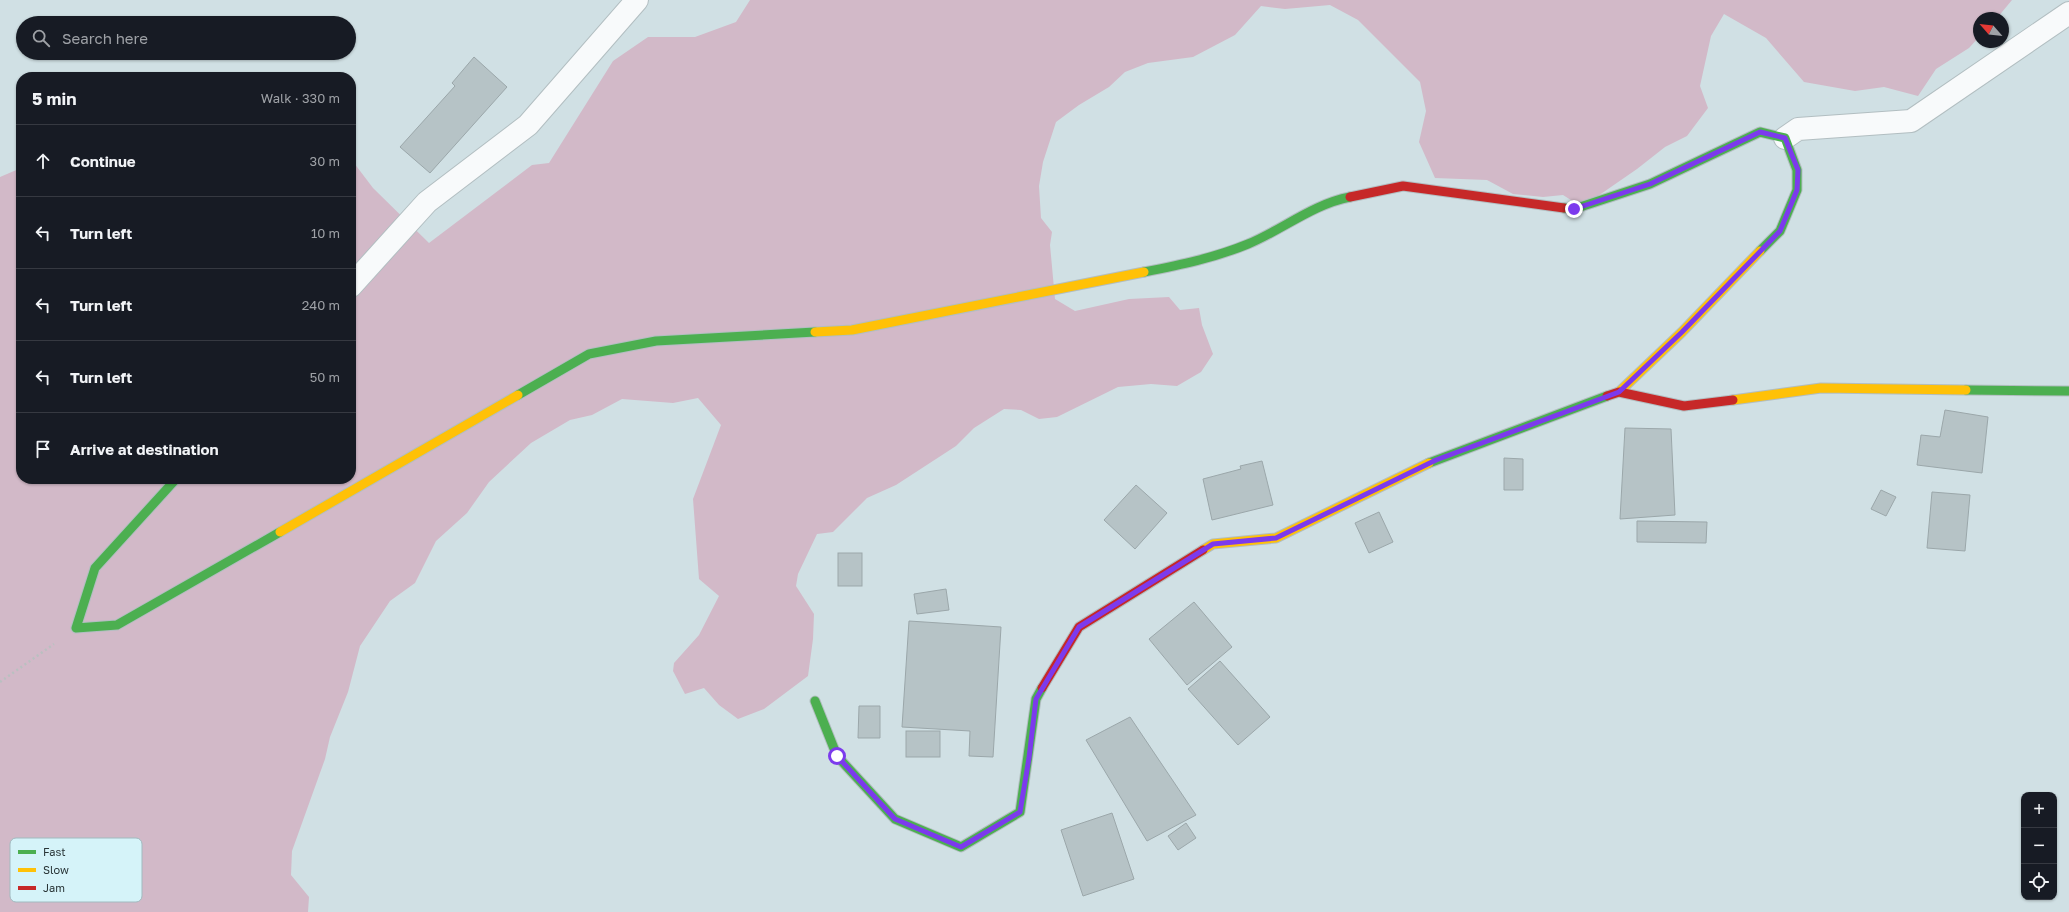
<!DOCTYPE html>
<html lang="en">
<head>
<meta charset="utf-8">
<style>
  body { margin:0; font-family:"Golos Text",sans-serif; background:#242831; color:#f1f3f6 }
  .controls { position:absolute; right:12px; bottom:12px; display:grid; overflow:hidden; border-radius:8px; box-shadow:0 1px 3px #0004 }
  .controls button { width:36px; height:36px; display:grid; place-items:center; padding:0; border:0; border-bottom:1px solid #363941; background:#171b24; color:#f1f3f6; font:20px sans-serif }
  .compass { position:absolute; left:1973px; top:12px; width:36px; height:36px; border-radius:50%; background:#171b24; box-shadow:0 1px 3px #0004; rotate:298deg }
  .stop { position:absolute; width:12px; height:12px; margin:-9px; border:3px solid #7c3aed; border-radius:50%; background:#fff }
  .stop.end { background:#7c3aed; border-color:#fff; box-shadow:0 1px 4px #0008 }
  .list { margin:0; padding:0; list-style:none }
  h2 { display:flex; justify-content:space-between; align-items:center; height:52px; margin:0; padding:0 16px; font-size:17px }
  h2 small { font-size:13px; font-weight:400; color:#9ea1a6 }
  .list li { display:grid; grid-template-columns:26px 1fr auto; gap:12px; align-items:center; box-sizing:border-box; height:72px; padding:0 16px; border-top:1px solid #363941 }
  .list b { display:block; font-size:15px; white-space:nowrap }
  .list em { font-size:13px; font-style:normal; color:#9ea1a6 }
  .icon { flex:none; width:22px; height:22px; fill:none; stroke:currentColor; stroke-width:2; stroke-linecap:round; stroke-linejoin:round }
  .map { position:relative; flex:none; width:2069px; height:912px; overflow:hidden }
  .search { position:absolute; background:#171b24; box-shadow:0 1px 3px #0004; left:16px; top:16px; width:340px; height:44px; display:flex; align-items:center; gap:10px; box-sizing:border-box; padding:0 14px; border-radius:22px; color:#9ea1a6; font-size:15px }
  .panel { position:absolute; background:#171b24; box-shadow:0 1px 3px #0004; left:16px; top:72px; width:340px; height:412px; border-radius:16px }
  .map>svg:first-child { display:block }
  .forest { fill:#d2b9c8 }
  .building { fill:#b6c3c6; stroke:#9ba7aa }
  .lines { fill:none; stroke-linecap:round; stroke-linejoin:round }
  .street-casing { stroke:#b2bec1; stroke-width:24 }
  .fast-casing { stroke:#b2bec1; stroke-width:11 }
  .slow-casing { stroke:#b2bec1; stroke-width:11 }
  .jam-casing { stroke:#b2bec1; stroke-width:11 }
  .path { stroke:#b9c0c0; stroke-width:2.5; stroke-dasharray:2 3; stroke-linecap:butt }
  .street { stroke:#f8fafb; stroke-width:22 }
  .fast { stroke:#4caf50; stroke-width:9 }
  .slow { stroke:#ffc107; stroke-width:9 }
  .jam { stroke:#c62828; stroke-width:9 }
  .route { stroke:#7c3aed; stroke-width:5 }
  .key { fill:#d5f3f9; stroke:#a1babf; stroke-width:1 }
  .key-label { font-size:11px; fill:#293537 }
</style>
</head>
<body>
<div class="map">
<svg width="2069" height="912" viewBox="0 0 2069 912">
  <rect width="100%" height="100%" fill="#d0e0e4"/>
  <polygon class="forest" points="750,0 2012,0 1997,18 1979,18 1979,37 1969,48 1936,69 1918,96 1884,87 1855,91 1804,82 1766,38 1724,14 1711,36 1700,86 1708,108 1687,136 1665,147 1637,169 1582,207 1563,195 1543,197 1513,194 1487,180 1435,178 1419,142 1426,111 1420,82 1358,20 1330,5 1285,9 1261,6 1235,35 1193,57 1148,63 1125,72 1109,87 1079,105 1056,122 1043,162 1039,186 1041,218 1052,232 1050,245 1055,299 1075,311 1129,299 1169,297 1180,310 1199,308 1202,325 1213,354 1201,372 1177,386 1151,384 1118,387 1057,417 1039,419 1021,410 1004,409 974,428 956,446 896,485 867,498 833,532 817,534 798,574 796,586 814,614 813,639 808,676 764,709 738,719 719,705 704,688 685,694 673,671 674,663 699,635 719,596 699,579 693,499 721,425 698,398 673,403 622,399 592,415 570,420 531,443 489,482 467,513 436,541 415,583 390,601 360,646 348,692 330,737 325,759 292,851 291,875 309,897 308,912 0,912 0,177 21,168 21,479 351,479 351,159 373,188 429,243 532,165 549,163 613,61 648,37 695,37 736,22"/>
  <g class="building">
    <polygon points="474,57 507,87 430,173 400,147 455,86 452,83"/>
    <polygon points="1945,410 1988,417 1982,473 1917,465 1921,435 1940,437"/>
    <polygon points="1625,428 1671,429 1675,515 1620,519"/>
    <polygon points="1504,458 1523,459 1523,490 1504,490"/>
    <polygon points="1262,461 1273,505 1212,520 1203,479 1241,469 1240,466"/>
    <polygon points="1136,485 1167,513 1135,549 1104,520"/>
    <polygon points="1881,490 1896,497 1886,516 1871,509"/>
    <polygon points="1932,492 1970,495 1965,551 1927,548"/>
    <polygon points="1379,512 1393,542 1369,553 1355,523"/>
    <polygon points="1637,521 1707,522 1706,543 1637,542"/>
    <rect x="838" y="553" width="24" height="33"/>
    <polygon points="946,589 949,610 917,614 914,594"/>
    <polygon points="1194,602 1232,647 1187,685 1149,639"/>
    <polygon points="909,621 1001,627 993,757 969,756 970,731 902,727"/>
    <polygon points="1220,661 1270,717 1238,745 1188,689"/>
    <polygon points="859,706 880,706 880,738 858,738"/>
    <polygon points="1130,717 1196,815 1147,841 1086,740"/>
    <rect x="906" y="731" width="34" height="26"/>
    <polygon points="1112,813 1134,879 1083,896 1061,830"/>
    <polygon points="1186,823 1196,838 1178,850 1168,836"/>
  </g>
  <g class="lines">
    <g class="street-casing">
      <g id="street">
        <polyline points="1785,138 1798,129 1911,121 2069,13"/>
        <polyline points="351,286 427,202 528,125 637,0"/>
      </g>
    </g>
    <g class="fast-casing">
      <g id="fast">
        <polyline points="1564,208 1574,209 1650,184 1760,132 1785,138 1797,170 1797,190 1780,231 1760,251"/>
        <path d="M1144,272C1180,265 1214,258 1248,244C1282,230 1313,204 1350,197"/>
        <polyline points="1966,390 2069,391"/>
        <polyline points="518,395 589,354 656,341 815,332"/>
        <polyline points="1429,463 1607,396"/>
        <polyline points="176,479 95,568 76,628 117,625 280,532"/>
        <polyline points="815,701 837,756 895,819 961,847 1020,812 1036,699 1042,688"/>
      </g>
    </g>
    <g class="slow-casing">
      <g id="slow">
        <polyline points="815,332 852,330 1144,272"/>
        <polyline points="1619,392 1682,332 1760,251"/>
        <polyline points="1733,400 1821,388 1966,390"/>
        <polyline points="280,532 518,395"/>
        <polyline points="1203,550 1213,544 1276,538 1429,463"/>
      </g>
    </g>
    <g class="jam-casing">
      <g id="jam">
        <polyline points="1350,197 1403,186 1564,208"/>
        <polyline points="1607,396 1619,392 1684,406 1733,400"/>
        <polyline points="1042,688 1079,627 1203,550"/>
      </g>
    </g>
    <polyline class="path" points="0,682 54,644"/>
    <use href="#street" class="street"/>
    <use href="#fast" class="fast"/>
    <use href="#slow" class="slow"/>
    <use href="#jam" class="jam"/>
  </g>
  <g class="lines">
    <polyline class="route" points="837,756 895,819 961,847 1020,812 1029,758 1036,699 1079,627 1213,544 1276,538 1436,460 1619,392 1682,332 1780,231 1797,190 1798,170 1785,138 1760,132 1650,184 1574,209"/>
  </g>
  <rect x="10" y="838" width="132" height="64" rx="6" class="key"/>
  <rect x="18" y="850" width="18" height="4" fill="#4caf50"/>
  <rect x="18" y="868" width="18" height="4" fill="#ffc107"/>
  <rect x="18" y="886" width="18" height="4" fill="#c62828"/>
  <g class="key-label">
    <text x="43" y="856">Fast</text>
    <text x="43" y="874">Slow</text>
    <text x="43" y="892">Jam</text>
  </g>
</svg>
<div class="controls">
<button>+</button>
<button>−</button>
<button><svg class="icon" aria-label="locate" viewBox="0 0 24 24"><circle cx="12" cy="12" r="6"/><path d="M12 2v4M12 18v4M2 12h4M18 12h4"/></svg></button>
</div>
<svg class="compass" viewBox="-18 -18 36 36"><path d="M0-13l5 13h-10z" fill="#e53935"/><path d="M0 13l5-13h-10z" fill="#9ea1a6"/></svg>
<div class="stop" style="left:837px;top:756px"></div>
<div class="stop end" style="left:1574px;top:209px"></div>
<div class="search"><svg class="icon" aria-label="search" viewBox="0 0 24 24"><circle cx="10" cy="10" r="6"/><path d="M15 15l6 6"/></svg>Search here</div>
<section class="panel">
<h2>5 min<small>Walk · 330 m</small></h2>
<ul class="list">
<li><svg class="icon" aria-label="ahead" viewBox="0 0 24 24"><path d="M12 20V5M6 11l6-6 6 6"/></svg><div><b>Continue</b></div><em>30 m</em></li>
<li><svg class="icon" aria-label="left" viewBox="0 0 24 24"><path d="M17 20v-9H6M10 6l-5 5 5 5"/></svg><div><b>Turn left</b></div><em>10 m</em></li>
<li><svg class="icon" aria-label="left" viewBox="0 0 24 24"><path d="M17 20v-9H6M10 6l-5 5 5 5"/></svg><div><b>Turn left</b></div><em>240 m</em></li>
<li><svg class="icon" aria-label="left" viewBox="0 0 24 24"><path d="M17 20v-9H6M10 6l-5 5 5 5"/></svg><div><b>Turn left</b></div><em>50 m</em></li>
<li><svg class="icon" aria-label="arrive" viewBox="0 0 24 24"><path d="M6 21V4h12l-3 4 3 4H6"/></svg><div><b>Arrive at destination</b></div></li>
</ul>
</section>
</div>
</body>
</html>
